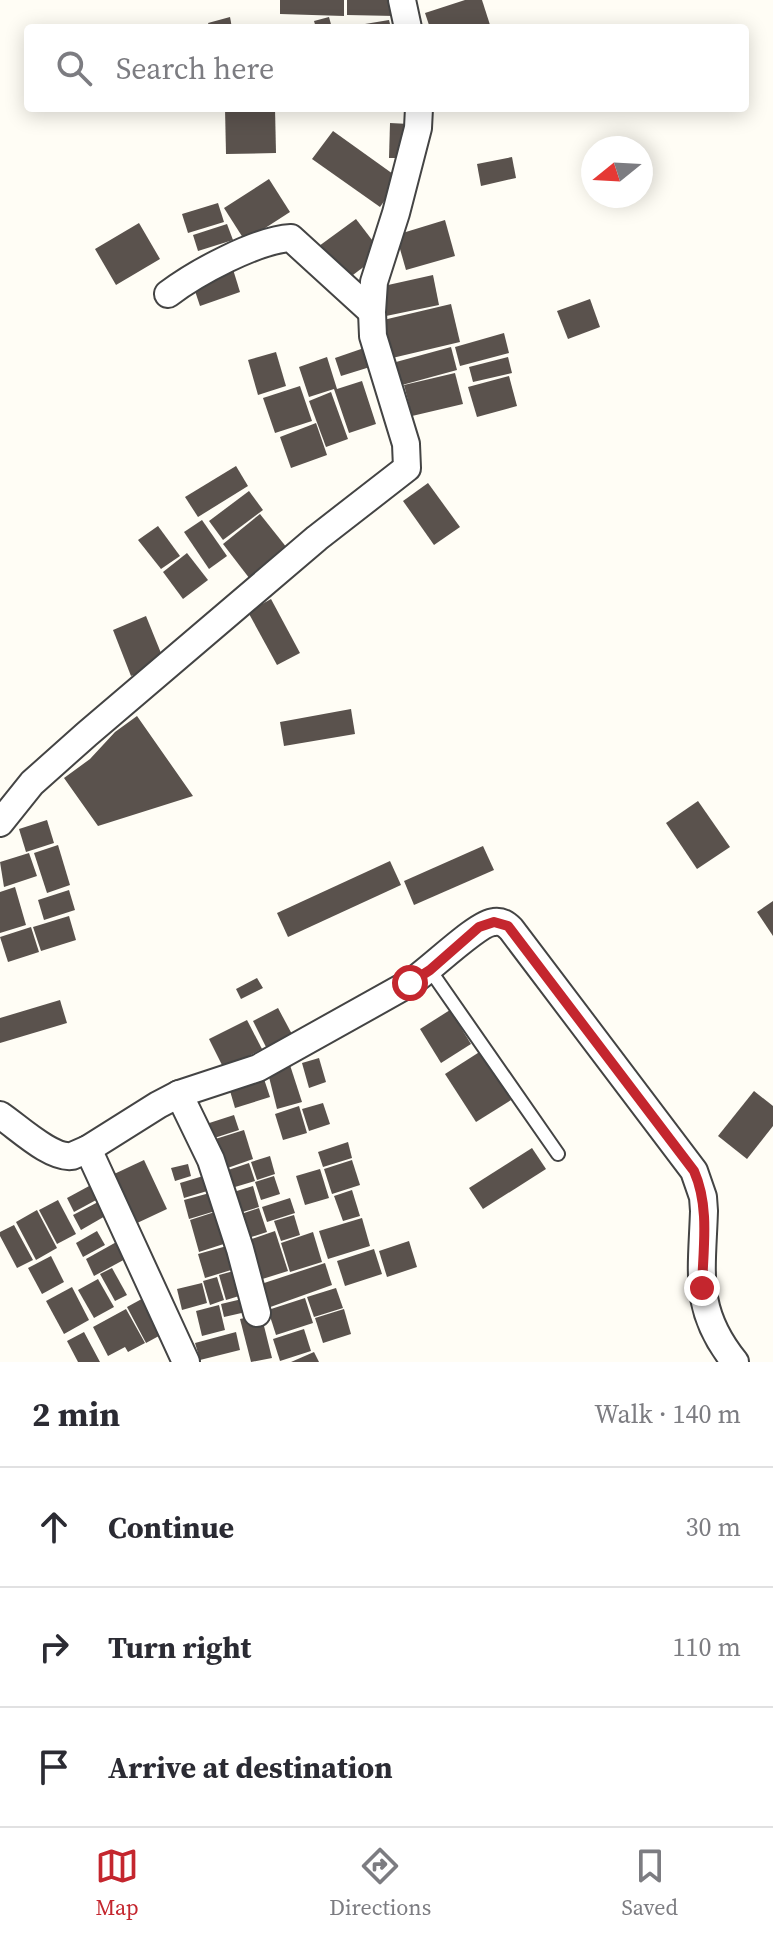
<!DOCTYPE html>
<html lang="en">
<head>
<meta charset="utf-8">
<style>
  body { margin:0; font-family:"Source Serif 4",serif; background:#f7f7f7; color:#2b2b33 }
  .compass { position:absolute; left:581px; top:136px; width:72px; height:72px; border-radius:50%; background:#fff; box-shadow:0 4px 20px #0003; rotate:252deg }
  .stop { position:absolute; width:24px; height:24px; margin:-18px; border:6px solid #c4262e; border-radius:50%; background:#fff }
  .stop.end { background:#c4262e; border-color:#fff; box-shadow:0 2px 8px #0008 }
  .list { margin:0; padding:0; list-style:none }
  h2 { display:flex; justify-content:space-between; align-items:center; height:104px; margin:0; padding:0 32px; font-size:34px }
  h2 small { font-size:26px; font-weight:400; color:#7c7c81 }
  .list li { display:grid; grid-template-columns:52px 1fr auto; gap:24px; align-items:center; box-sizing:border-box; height:120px; padding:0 32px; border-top:2px solid #e1e1e2 }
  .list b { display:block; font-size:30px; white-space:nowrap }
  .list em { font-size:26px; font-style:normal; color:#7c7c81 }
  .icon { flex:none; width:44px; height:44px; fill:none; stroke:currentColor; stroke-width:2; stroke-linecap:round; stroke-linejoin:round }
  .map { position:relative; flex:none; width:773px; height:1362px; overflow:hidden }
  .search { position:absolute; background:#fff; box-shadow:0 4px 20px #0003; left:24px; right:24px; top:24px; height:88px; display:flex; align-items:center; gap:20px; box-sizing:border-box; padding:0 28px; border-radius:8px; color:#7c7c81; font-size:30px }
  .sheet { height:464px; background:#fff }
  nav { display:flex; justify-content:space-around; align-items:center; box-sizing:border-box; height:112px; border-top:2px solid #e1e1e2; background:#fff; font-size:22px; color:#7c7c81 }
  nav a { display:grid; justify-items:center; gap:4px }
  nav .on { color:#c4262e }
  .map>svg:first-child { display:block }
  .building { fill:#5a524d }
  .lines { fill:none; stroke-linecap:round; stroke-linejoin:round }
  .lane-casing { stroke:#444; stroke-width:16 }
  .street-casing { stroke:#444; stroke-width:30 }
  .lane { stroke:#fff; stroke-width:12 }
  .street { stroke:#fff; stroke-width:26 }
  .route { stroke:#c4262e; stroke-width:10 }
</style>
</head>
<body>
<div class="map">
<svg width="773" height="1362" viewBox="0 0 773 1362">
  <rect width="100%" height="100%" fill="#fffdf5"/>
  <g class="building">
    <polygon points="280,0 344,0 344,16 280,14"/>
    <polygon points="347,0 395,0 395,16 347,15"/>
    <polygon points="465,0 482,0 491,28 430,28 425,13"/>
    <polygon points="230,17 232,28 210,28 208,23"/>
    <polygon points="329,17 332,28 316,28 314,21"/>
    <polygon points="389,20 391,28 353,28 353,26"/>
    <polygon points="225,108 275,108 276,153 226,154"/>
    <polygon points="390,123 409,124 407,158 389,158"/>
    <polygon points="333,131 400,179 380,207 312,159"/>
    <polygon points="512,157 516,178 481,186 477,164"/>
    <polygon points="269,179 290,212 245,241 224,208"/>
    <polygon points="218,203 224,222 188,233 182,214"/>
    <polygon points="356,219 382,253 345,281 319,246"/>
    <polygon points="445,220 455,256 406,270 396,235"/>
    <polygon points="139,223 160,259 116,285 95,249"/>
    <polygon points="227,224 233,240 198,251 193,235"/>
    <polygon points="232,266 240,292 200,306 191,279"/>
    <polygon points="433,275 439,305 386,316 379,287"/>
    <polygon points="590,299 600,327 568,339 557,311"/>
    <polygon points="451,304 460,342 388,359 379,321"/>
    <polygon points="504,333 509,353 460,366 455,347"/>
    <polygon points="451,347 457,370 402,385 396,362"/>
    <polygon points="364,348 370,367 341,376 335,358"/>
    <polygon points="276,352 286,386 258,395 248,360"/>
    <polygon points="327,357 337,389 362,381 376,424 349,433 334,389 309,397 299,367"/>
    <polygon points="508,357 512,373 473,382 469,367"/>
    <polygon points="455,373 463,404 412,416 404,385"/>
    <polygon points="509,376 517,406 477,417 468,387"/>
    <polygon points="300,386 312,421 275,433 263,398"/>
    <polygon points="331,392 348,439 326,447 309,401"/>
    <polygon points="316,423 327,455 291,468 280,437"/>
    <polygon points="236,466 248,486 198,517 185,497"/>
    <polygon points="428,483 460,527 434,545 403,501"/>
    <polygon points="249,491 263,510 223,540 209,521"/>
    <polygon points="260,514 291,553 253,583 223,544"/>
    <polygon points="202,520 227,556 209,569 184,532"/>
    <polygon points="158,526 180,556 161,569 138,540"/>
    <polygon points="187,553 208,580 183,599 163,572"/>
    <polygon points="271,599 300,653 277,665 248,612"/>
    <polygon points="146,616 165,663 131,676 113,630"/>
    <polygon points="351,709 355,734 284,746 280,722"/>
    <polygon points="137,716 193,796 98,826 64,778 90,759 115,732"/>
    <polygon points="698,801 730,847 697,869 666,823"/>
    <polygon points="47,820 54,843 26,852 19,829"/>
    <polygon points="58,845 70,885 47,893 34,853"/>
    <polygon points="483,846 494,870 414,905 404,881"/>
    <polygon points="29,853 37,876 4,887 0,862"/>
    <polygon points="390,861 401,885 288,937 277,913"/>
    <polygon points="15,887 26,925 0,933 0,892"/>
    <polygon points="69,890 75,910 44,920 38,900"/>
    <polygon points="773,901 773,936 757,912"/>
    <polygon points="69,916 76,940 41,951 33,927"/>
    <polygon points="31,927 39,952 8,962 0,937"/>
    <polygon points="257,978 263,988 241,999 236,989"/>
    <polygon points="60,1000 67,1023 0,1043 0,1018"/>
    <polygon points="278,1008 293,1036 267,1049 253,1021"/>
    <polygon points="450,1010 471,1044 441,1063 420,1029"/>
    <polygon points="247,1020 262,1049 224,1069 209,1039"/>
    <polygon points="481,1051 511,1100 476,1122 445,1074"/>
    <polygon points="319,1058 326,1082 309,1088 302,1063"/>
    <polygon points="289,1062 302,1102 277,1109 267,1069"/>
    <polygon points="262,1073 270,1097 235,1108 228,1084"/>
    <polygon points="754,1091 773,1106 773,1126 747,1159 718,1136"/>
    <polygon points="323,1103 330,1124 309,1131 302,1109"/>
    <polygon points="299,1106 307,1133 283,1140 275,1114"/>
    <polygon points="234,1115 239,1130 205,1141 200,1126"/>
    <polygon points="244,1130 253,1159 219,1171 209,1141"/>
    <polygon points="348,1142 352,1158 323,1167 318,1152"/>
    <polygon points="532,1148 546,1169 483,1209 469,1188"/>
    <polygon points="270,1156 275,1174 257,1180 251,1162"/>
    <polygon points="144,1160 167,1209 135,1224 112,1175"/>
    <polygon points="352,1160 360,1185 332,1194 324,1169"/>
    <polygon points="249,1163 255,1181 225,1190 219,1173"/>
    <polygon points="188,1164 191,1176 175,1181 171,1168"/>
    <polygon points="320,1169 329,1198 305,1205 296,1176"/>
    <polygon points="210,1174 214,1189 184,1198 180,1183"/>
    <polygon points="274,1176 280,1194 261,1200 255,1182"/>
    <polygon points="91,1185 98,1199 74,1212 67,1198"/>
    <polygon points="253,1186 259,1207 233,1215 227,1194"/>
    <polygon points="352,1190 360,1216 343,1221 334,1196"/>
    <polygon points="217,1191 222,1209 189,1219 184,1200"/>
    <polygon points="290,1198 295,1213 267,1222 262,1207"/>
    <polygon points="58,1200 76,1234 57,1244 39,1210"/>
    <polygon points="100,1201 107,1215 81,1230 73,1215"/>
    <polygon points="259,1208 267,1232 242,1240 235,1216"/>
    <polygon points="224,1209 233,1241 199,1252 190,1220"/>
    <polygon points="37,1210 57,1248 36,1260 16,1222"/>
    <polygon points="294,1215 300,1235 281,1241 274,1221"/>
    <polygon points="362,1218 370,1246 328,1259 319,1231"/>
    <polygon points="14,1225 33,1260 17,1268 0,1236 0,1232"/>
    <polygon points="97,1231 105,1245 83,1257 76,1243"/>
    <polygon points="275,1231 288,1271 256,1281 243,1242"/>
    <polygon points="313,1232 322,1262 290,1272 281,1243"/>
    <polygon points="120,1240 129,1257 94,1276 86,1259"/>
    <polygon points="409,1241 417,1267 387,1277 379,1251"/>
    <polygon points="234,1244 241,1267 205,1278 198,1254"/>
    <polygon points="374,1249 382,1274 345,1286 337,1261"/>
    <polygon points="51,1256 64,1282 42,1294 28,1268"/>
    <polygon points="325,1263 332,1285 262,1310 255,1286"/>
    <polygon points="112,1268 127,1295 115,1301 100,1274"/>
    <polygon points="241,1269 249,1293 226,1300 219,1275"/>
    <polygon points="217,1277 224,1300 210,1305 203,1281"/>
    <polygon points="98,1279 114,1307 94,1318 78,1290"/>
    <polygon points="202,1283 207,1303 182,1310 177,1289"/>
    <polygon points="72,1287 89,1320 64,1334 46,1301"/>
    <polygon points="336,1288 343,1308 314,1317 307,1297"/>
    <polygon points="149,1295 168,1331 146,1343 127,1307"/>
    <polygon points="305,1298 313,1323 276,1335 268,1310"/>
    <polygon points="242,1299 246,1312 224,1317 221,1304"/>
    <polygon points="219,1305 225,1330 202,1336 196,1311"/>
    <polygon points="126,1309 145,1343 128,1352 125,1347 108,1356 93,1327"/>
    <polygon points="344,1309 351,1334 323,1343 315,1318"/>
    <polygon points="261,1314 272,1358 251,1362 240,1319"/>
    <polygon points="304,1329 311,1351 280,1361 273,1339"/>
    <polygon points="84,1332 100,1362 78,1362 67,1341"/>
    <polygon points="236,1332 240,1350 200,1360 195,1343"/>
    <polygon points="314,1352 319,1362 291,1362"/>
  </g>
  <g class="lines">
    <g class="lane-casing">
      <polyline id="lane" points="430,970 558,1154"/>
    </g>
    <g class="street-casing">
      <g id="street">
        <polyline points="402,0 408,28"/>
        <path d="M168,294C196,273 256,240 291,238L372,312"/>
        <polyline points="0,823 32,783 87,734 317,538 407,468 406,444 373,336 372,312 374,282 396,213 418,128 419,108"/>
        <polyline points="179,1094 211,1160 240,1249 257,1313"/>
        <path d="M0,1115C18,1127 51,1159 72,1156L88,1149L158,1105L179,1094L258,1068L410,983C429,971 477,923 494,922C502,921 506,924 511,929L694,1171L703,1197L704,1211C702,1273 693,1310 735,1362"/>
        <polyline points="88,1149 186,1362"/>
      </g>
    </g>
    <use href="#lane" class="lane"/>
    <use href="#street" class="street"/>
  </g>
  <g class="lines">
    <path class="route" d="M410,983L430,970L479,927L494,922L508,926L694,1171C710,1207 703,1249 702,1288"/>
  </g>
</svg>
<svg class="compass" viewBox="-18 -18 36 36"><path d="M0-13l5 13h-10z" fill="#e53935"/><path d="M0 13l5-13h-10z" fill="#7c7c81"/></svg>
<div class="stop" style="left:410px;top:983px"></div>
<div class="stop end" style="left:702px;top:1288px"></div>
<div class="search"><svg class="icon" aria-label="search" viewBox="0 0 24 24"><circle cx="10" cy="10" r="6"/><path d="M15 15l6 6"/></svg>Search here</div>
</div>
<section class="sheet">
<h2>2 min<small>Walk · 140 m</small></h2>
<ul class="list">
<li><svg class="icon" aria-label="ahead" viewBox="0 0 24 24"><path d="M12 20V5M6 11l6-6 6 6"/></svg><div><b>Continue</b></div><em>30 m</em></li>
<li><svg class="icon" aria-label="right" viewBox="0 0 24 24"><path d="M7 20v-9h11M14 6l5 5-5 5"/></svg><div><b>Turn right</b></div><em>110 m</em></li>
<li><svg class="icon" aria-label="arrive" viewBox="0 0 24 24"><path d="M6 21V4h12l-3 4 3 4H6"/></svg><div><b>Arrive at destination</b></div></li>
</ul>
</section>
<nav>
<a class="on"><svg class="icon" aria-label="map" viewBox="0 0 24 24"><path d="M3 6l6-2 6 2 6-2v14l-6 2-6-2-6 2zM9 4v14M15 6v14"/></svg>Map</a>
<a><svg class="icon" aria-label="directions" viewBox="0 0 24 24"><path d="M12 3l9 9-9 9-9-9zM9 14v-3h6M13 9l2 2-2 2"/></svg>Directions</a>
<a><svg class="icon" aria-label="saved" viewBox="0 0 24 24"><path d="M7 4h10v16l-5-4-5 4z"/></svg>Saved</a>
</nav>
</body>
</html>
